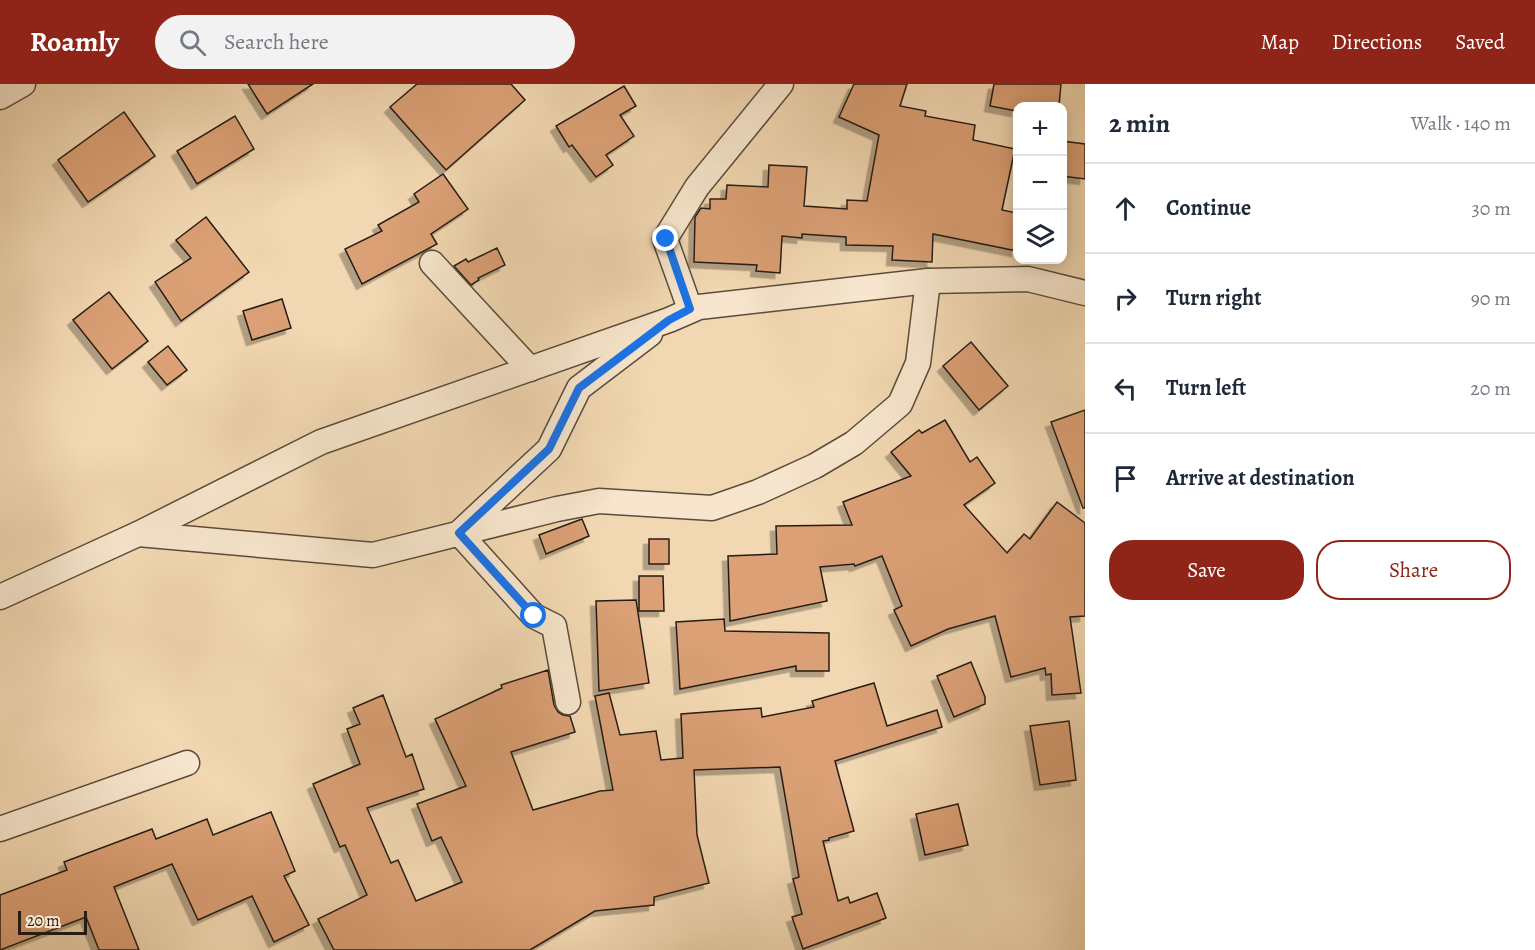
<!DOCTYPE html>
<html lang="en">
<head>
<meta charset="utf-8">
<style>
  body { margin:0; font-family:Alegreya,serif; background:#f2f2f3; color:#1f2937 }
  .controls { position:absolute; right:18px; top:18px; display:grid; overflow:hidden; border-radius:12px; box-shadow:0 3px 15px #0003 }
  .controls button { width:54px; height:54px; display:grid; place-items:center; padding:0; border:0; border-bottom:2px solid #e0e1e3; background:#fff; color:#1f2937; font:30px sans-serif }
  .scale { position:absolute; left:18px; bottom:15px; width:69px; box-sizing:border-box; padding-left:6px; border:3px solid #271d13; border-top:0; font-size:16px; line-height:21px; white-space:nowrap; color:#271d13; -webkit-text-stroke:4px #f7e6cd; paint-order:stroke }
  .stop { position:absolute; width:18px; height:18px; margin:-14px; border:4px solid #1a73e8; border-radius:50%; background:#fff }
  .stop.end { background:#1a73e8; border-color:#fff; box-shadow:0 2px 6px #0008 }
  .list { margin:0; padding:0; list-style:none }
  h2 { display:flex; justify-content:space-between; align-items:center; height:78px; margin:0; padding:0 24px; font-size:26px }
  h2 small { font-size:20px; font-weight:400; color:#747a83 }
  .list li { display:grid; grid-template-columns:39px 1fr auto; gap:18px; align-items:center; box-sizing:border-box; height:90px; padding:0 24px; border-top:2px solid #e0e1e3 }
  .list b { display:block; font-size:22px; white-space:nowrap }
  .list em { font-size:20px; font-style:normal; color:#747a83 }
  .actions { display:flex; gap:12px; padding:18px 24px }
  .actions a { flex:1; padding:14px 0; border:2px solid #8f2418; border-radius:24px; text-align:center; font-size:21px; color:#8f2418 }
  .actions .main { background:#8f2418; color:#fff }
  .icon { flex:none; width:33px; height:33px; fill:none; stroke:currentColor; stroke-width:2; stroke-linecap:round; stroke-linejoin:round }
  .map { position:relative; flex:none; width:1085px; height:866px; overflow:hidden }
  header { display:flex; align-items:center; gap:36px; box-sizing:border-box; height:84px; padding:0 30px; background:#8f2418; color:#fff }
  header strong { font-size:28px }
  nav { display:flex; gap:33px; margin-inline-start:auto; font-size:21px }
  .search { width:420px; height:54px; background:#f2f2f3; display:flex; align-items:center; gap:15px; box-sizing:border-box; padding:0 21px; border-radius:33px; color:#747a83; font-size:22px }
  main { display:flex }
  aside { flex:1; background:#fff }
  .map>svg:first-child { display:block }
  .building { fill:#dba075; stroke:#271d13; stroke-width:1.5; filter:url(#shadow) }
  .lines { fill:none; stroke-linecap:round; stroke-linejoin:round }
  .minor-casing { stroke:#5a4c3b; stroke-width:27 }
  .minor { stroke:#f7e6cd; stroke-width:24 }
  .route { stroke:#1a73e8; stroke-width:8 }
</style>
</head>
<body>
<header>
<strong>Roamly</strong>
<div class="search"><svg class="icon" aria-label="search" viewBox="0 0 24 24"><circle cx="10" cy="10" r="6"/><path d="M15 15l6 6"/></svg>Search here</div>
<nav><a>Map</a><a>Directions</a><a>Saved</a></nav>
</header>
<main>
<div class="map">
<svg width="1085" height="866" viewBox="0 0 1085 866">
  <defs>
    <filter id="shadow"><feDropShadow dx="-5.5" dy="5.5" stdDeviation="0" flood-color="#0004"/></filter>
  </defs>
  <rect width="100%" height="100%" fill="#f2d8b2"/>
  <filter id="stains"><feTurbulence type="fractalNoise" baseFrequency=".00333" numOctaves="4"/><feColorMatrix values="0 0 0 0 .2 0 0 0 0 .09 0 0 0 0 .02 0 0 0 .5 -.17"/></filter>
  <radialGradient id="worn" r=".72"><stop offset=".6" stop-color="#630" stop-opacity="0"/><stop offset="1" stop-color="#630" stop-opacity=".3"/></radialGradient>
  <g class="building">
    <polygon points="248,0 313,0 267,30"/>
    <polygon points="417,0 511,0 525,16 446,86 390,23"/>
    <polygon points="854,0 907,0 900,22 926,27 925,32 975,41 973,56 1015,65 1002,126 1017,129 1017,167 933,150 932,178 892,176 893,162 846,161 846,153 802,150 802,154 782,152 780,189 756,187 757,181 694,178 695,133 701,124 710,125 710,115 726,115 727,101 768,103 769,81 807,83 804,122 847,125 847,116 867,117 879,51 839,33"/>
    <polygon points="994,0 1061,0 1059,22 1017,22 1017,27 990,22"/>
    <polygon points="624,2 636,22 620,31 634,52 606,71 613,81 596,93 572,61 569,63 556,42"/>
    <polygon points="124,28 155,72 88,118 58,76"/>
    <polygon points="235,32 254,65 197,100 177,67"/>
    <polygon points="1062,57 1085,60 1085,95 1062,92"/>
    <polygon points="443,90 468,125 431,150 437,160 362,200 345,165 382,147 378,141 419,118 414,110"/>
    <polygon points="206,133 249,188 181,237 155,198 191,174 176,156"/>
    <polygon points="497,164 505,181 478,194 479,196 471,201 454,182 466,175 468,178"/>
    <polygon points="109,208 148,257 112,285 73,236"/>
    <polygon points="282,215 291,244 252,256 243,227"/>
    <polygon points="971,258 1008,302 979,326 943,282"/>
    <polygon points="168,262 187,286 167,301 148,278"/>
    <polygon points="1085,326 1085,424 1083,424 1051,338"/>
    <polygon points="945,336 970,378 977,373 995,399 964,421 1007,469 1024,450 1030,455 1057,418 1085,439 1085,532 1070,533 1081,609 1052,611 1051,590 1046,591 1045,584 1011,593 995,532 948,545 911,562 894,526 902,522 882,472 855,482 854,480 820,483 827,517 730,537 728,472 777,470 776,442 852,441 843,418 911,392 891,368 919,346 922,349"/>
    <polygon points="582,435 589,452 546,470 539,451"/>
    <rect x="649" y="455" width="20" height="25"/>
    <polygon points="639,492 663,492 664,527 639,527"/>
    <polygon points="636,516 649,599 599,607 596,517"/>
    <polygon points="724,535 725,547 829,549 829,587 796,587 796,582 680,605 676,538"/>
    <polygon points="971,578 985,613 985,620 954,633 937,592"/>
    <polygon points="548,586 554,621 558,628 563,631 570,632 575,648 511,668 533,726 600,707 613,706 595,612 609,609 620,651 656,647 661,676 683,674 681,630 761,624 762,633 814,623 812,617 874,599 887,642 937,626 942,643 835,677 854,747 829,754 829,756 823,757 838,817 848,813 850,819 877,809 886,834 803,865 792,833 802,830 793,795 799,793 780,683 694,686 697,751 709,799 654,813 654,821 595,827 530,866 334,866 318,835 367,811 345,761 340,763 313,700 360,680 347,645 360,640 353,624 383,611 406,673 412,670 424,705 367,724 391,779 398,776 416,817 462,798 441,753 432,757 417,720 466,702 435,635 502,604 501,601"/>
    <polygon points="1069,637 1076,696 1040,701 1030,642"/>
    <polygon points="958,720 968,761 925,771 916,730"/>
    <polygon points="271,728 295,787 284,792 309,841 274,858 252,812 198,836 172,780 114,803 139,866 99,866 86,833 0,866 0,811 67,786 64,778 152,745 156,755 207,735 213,751"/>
  </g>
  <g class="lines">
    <g class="minor-casing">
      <g id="minor">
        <polyline points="0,13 23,0"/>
        <polyline points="432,179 530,285"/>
        <polyline points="690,225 665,155 697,103 781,0"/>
        <polyline points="138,450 373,471 557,425 599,417 712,424 758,408 815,382 854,359 900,320 918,279 928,197"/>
        <polyline points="0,513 138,450 321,358 669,236 699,223 928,197 1028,195 1085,209"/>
        <polyline points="568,618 554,542 534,532 459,449 549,365 579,304 650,250"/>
        <polyline points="0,745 187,679"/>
      </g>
    </g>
    <use href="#minor" class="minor"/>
  </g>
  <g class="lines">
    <polyline class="route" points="534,532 459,449 549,365 579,304 669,236 690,225 666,155"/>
  </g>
  <rect width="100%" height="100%" filter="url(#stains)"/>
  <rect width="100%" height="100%" fill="url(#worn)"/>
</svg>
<div class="controls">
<button>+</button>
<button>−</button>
<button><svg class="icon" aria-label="layers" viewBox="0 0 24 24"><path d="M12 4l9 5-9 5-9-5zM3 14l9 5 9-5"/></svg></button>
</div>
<div class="scale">20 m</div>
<div class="stop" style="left:534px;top:532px"></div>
<div class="stop end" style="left:666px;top:155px"></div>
</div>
<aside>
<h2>2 min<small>Walk · 140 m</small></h2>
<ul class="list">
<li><svg class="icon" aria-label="ahead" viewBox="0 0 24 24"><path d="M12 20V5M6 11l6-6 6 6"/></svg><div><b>Continue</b></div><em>30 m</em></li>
<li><svg class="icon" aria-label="right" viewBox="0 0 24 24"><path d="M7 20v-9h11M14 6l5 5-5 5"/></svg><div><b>Turn right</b></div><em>90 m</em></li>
<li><svg class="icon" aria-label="left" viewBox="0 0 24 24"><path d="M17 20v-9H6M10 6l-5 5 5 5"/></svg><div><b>Turn left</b></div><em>20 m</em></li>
<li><svg class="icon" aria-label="arrive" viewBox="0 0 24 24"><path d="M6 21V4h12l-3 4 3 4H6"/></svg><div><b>Arrive at destination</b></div></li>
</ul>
<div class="actions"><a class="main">Save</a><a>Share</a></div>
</aside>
</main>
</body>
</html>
